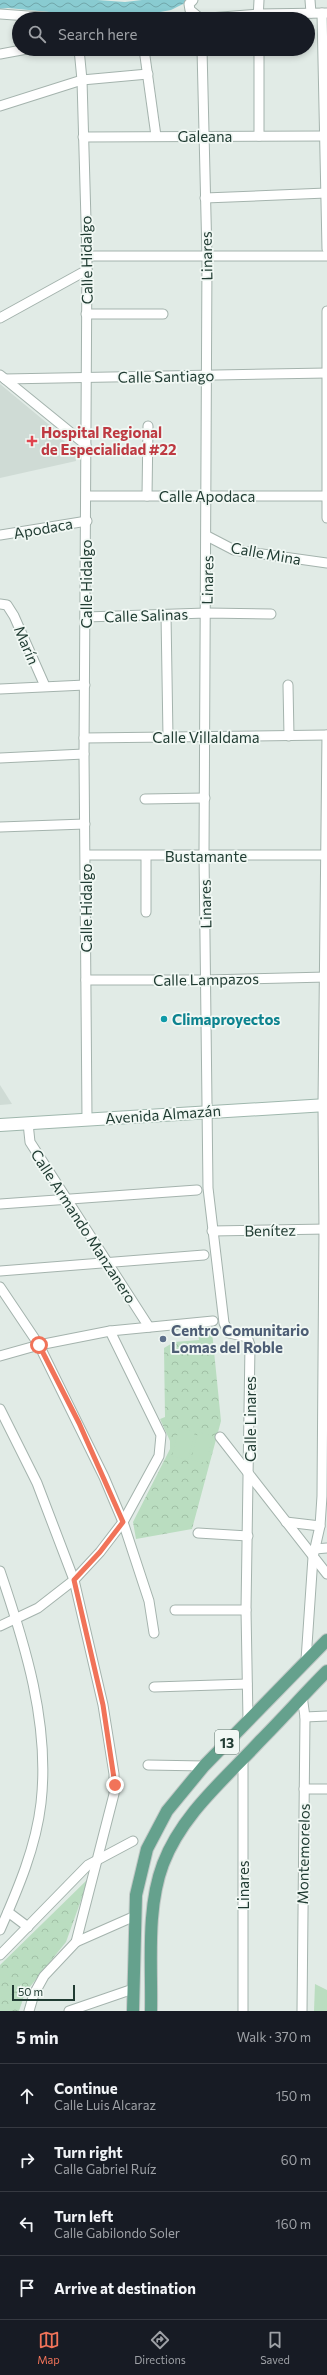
<!DOCTYPE html>
<html lang="en">
<head>
<meta charset="utf-8">
<style>
  body { margin:0; font-family:Commissioner,sans-serif; background:#20242c; color:#f1f3f6 }
  .scale { position:absolute; left:12px; bottom:10px; width:63px; box-sizing:border-box; padding-left:4px; border:2px solid #213c33; border-top:0; font-size:11px; line-height:14px; white-space:nowrap; color:#213c33; -webkit-text-stroke:3px #f1f8f4; paint-order:stroke }
  .stop { position:absolute; width:12px; height:12px; margin:-9px; border:3px solid #f17359; border-radius:50%; background:#fff }
  .stop.end { background:#f17359; border-color:#fff; box-shadow:0 1px 4px #0008 }
  .list { margin:0; padding:0; list-style:none }
  h2 { display:flex; justify-content:space-between; align-items:center; height:52px; margin:0; padding:0 16px; font-size:17px }
  h2 small { font-size:13px; font-weight:400; color:#9ea1a6 }
  .list li { display:grid; grid-template-columns:26px 1fr auto; gap:12px; align-items:center; box-sizing:border-box; height:64px; padding:0 16px; border-top:1px solid #363941 }
  .list b { display:block; font-size:15px; white-space:nowrap }
  .list p { margin:0; font-size:13px; white-space:nowrap; color:#9ea1a6 }
  .list em { font-size:13px; font-style:normal; color:#9ea1a6 }
  .icon { flex:none; width:22px; height:22px; fill:none; stroke:currentColor; stroke-width:2; stroke-linecap:round; stroke-linejoin:round }
  .map { position:relative; flex:none; width:327px; height:2011px; overflow:hidden }
  .search { position:absolute; background:#171b24; box-shadow:0 2px 6px #0003; left:12px; right:12px; top:12px; height:44px; display:flex; align-items:center; gap:10px; box-sizing:border-box; padding:0 14px; border-radius:22px; color:#9ea1a6; font-size:15px }
  .sheet { height:308px; background:#171b24 }
  nav { display:flex; justify-content:space-around; align-items:center; box-sizing:border-box; height:56px; border-top:1px solid #363941; background:#171b24; font-size:11px; color:#9ea1a6 }
  nav a { display:grid; justify-items:center; gap:2px }
  nav .on { color:#f17359 }
  .map>svg:first-child { display:block }
  .built { fill:#cfdbd5 }
  .forest { fill:url(#forest-crowns) }
  .pitch { fill:#baddc0 }
  .water { fill:url(#water-waves) }
  .lines { fill:none; stroke-linecap:round; stroke-linejoin:round }
  .street-casing { stroke:#a4b3ad; stroke-width:11 }
  .secondary-casing { stroke:#9fb7ad; stroke-width:14 }
  .primary-casing { stroke:#c1c8c6; stroke-width:14 }
  .street { stroke:#fff; stroke-width:9 }
  .secondary { stroke:#fff; stroke-width:12 }
  .primary { stroke:#65a18d; stroke-width:12 }
  .route { stroke:#f17359; stroke-width:5 }
  .health-dot { fill:#e0444e; stroke:#f1f8f4; stroke-width:1.5 }
  .culture-dot { fill:#0f9aa8; stroke:#f1f8f4; stroke-width:1.5 }
  .service-dot { fill:#5c6f8a; stroke:#f1f8f4; stroke-width:1.5 }
  .labels { text-anchor:middle; dominant-baseline:central; stroke-width:3.5; stroke-linejoin:round; paint-order:stroke }
  .shield { fill:#f1f8f4; stroke:#5f746d; stroke-width:1 }
  .shield-label { font-size:14px; font-weight:bold; fill:#213c33 }
  .street-label { font-size:15px; fill:#213c33; stroke:#f1f8f4 }
  .health-label { font-size:15px; font-weight:bold; fill:#be3a42; stroke:#f1f8f4; text-anchor:start }
  .culture-label { font-size:15px; font-weight:bold; fill:#0d838f; stroke:#f1f8f4; text-anchor:start }
  .service-label { font-size:15px; font-weight:bold; fill:#4e5e75; stroke:#f1f8f4; text-anchor:start }
</style>
</head>
<body>
<div class="map">
<svg width="327" height="2011" viewBox="0 0 327 2011">
  <defs>
    <pattern id="forest-crowns" width="20" height="18" patternUnits="userSpaceOnUse"><rect width="20" height="18" fill="#baddc0"/><path d="M2 6a3 3 0 1 1 6 0M12 15a3 3 0 1 1 6 0" fill="none" stroke="#a0bfa5"/></pattern>
    <pattern id="water-waves" width="16" height="10" patternUnits="userSpaceOnUse"><rect width="16" height="10" fill="#89cbd1"/><path d="M0 5q4-4 8 0t8 0" fill="none" stroke="#70a6aa"/></pattern>
  </defs>
  <rect width="100%" height="100%" fill="#e1ebe6"/>
  <g class="built">
    <polygon points="0,384 53,428 75,454 76,461 0,478"/>
    <polygon points="0,1085 12,1104 0,1105"/>
  </g>
  <g class="forest">
    <polygon points="212,1331 221,1421 192,1529 136,1539 133,1522 170,1449 170,1441 160,1419 165,1417 164,1348 174,1342 199,1340 198,1332"/>
    <polygon points="89,1878 66,1942 25,1993 19,2011 0,2011 0,1965"/>
  </g>
  <g class="pitch">
    <polygon points="179,1428 195,1432 188,1460 172,1456"/>
    <polygon points="198,1432 213,1436 206,1463 191,1460"/>
    <polygon points="315,1984 327,1990 327,2011 314,2011"/>
  </g>
  <polygon class="water" points="0,0 97,0 125,2 142,0 191,0 171,10 122,19 8,8 0,9"/>
  <g class="lines">
    <g class="street-casing">
      <g id="street">
        <polyline points="193,0 189,4 190,10 201,19"/>
        <polyline points="310,0 311,13"/>
        <polyline points="322,13 327,249"/>
        <polyline points="0,14 70,19"/>
        <polyline points="197,19 258,14 327,13"/>
        <polyline points="258,19 259,0"/>
        <polyline points="79,49 82,80 87,256 84,754 87,1119"/>
        <polyline points="144,49 156,136"/>
        <polyline points="202,49 207,257 204,855 208,1188 224,1323 229,1333 247,1337 250,1345 246,1610 248,1720"/>
        <polyline points="259,49 259,136"/>
        <polyline points="0,54 27,49"/>
        <polyline points="0,106 82,80 148,74"/>
        <polyline points="83,137 327,136"/>
        <polyline points="205,198 326,193"/>
        <polyline points="87,256 327,256"/>
        <polyline points="327,311 327,518"/>
        <polyline points="86,314 163,314"/>
        <polyline points="0,318 87,270"/>
        <polyline points="0,375 86,445"/>
        <polyline points="5,379 327,373"/>
        <polyline points="87,496 327,496"/>
        <polyline points="147,496 148,426"/>
        <polyline points="0,535 87,521"/>
        <polyline points="207,536 234,550 327,563"/>
        <polyline points="0,604 7,605 14,616 45,686"/>
        <polyline points="166,615 168,737"/>
        <polyline points="86,617 206,613 271,614"/>
        <polyline points="288,685 289,736"/>
        <polyline points="0,689 85,685"/>
        <polyline points="84,738 327,735"/>
        <polyline points="0,758 84,754"/>
        <polyline points="145,799 205,798"/>
        <polyline points="0,827 85,824"/>
        <polyline points="86,855 327,855"/>
        <polyline points="146,912 146,856"/>
        <polyline points="86,980 207,980 327,977"/>
        <polyline points="28,1123 30,1142 149,1327"/>
        <polyline points="0,1204 197,1190"/>
        <polyline points="212,1231 327,1229"/>
        <polyline points="0,1271 204,1255"/>
        <polyline points="0,1287 39,1345 104,1477 123,1522 149,1601 154,1633"/>
        <polyline points="0,1356 39,1345 110,1331 213,1321"/>
        <polyline points="0,1409 37,1483 74,1580 103,1705 114,1774 114,1794 76,1942 44,1976 34,1994 29,2011"/>
        <polyline points="220,1437 327,1574"/>
        <polyline points="286,1522 320,1526"/>
        <polyline points="198,1533 248,1536"/>
        <polyline points="315,1549 327,1548"/>
        <path d="M0,1571C25,1644 50,1724 41,1803C36,1847 18,1889 0,1930"/>
        <polyline points="175,1610 246,1610"/>
        <polyline points="0,1626 38,1608 74,1580 100,1552 123,1522 159,1456 161,1435 110,1331"/>
        <polyline points="306,1660 313,1557 320,1526 322,1496 324,1229 323,1105 327,735"/>
        <polyline points="154,1687 247,1684"/>
        <polyline points="302,1696 305,1717 302,2011"/>
        <polyline points="305,1717 327,1716"/>
        <polyline points="148,1765 204,1766"/>
        <polyline points="304,1789 327,1789"/>
        <polyline points="8,1912 28,1927"/>
        <polyline points="76,1942 135,1916"/>
        <polyline points="0,1955 88,1865 133,1841"/>
        <polyline points="69,2011 133,1989"/>
        <polyline points="243,2011 243,1759"/>
      </g>
    </g>
    <g class="secondary-casing">
      <polyline id="secondary" points="0,1125 327,1105"/>
    </g>
    <g class="primary-casing">
      <g id="primary">
        <polyline points="133,2011 136,1895 147,1849 167,1811 204,1766 327,1640"/>
        <path d="M151,2011C152,1964 146,1909 163,1864C182,1814 225,1779 260,1741C283,1718 304,1694 327,1671"/>
      </g>
    </g>
    <use href="#street" class="street"/>
    <use href="#secondary" class="secondary"/>
    <use href="#primary" class="primary"/>
  </g>
  <g class="lines">
    <polyline class="route" points="39,1345 79,1423 123,1522 100,1552 74,1580 103,1705 115,1785"/>
  </g>
  <path class="health-dot" d="M30 435h4v4h4v4h-4v4h-4v-4h-4v-4h4z"/>
  <circle class="culture-dot" cx="164" cy="1019" r="4"/>
  <circle class="service-dot" cx="163" cy="1339" r="4"/>
  <g class="labels">
    <rect class="shield" x="215" y="1730" width="24" height="24" rx="3"/>
    <g class="shield-label">
      <text x="227" y="1742">13</text>
    </g>
    <g class="street-label">
      <text x="205" y="136">Galeana</text>
      <text transform="translate(206 256) rotate(-91)">Linares</text>
      <text transform="translate(86 260) rotate(-91)">Calle Hidalgo</text>
      <text transform="translate(166 376) rotate(-1)">Calle Santiago</text>
      <text x="207" y="496">Calle Apodaca</text>
      <text transform="translate(43 528) rotate(-10)">Apodaca</text>
      <text transform="translate(266 553) rotate(10)">Calle Mina</text>
      <text transform="translate(207 580) rotate(-89)">Linares</text>
      <text transform="translate(86 584) rotate(-90)">Calle Hidalgo</text>
      <text transform="translate(146 615) rotate(-2)">Calle Salinas</text>
      <text transform="translate(27 645) rotate(67)">Marín</text>
      <text x="206" y="737">Calle Villaldama</text>
      <text x="206" y="856">Bustamante</text>
      <text transform="translate(205 904) rotate(-91)">Linares</text>
      <text transform="translate(86 908) rotate(-90)">Calle Hidalgo</text>
      <text transform="translate(206 979) rotate(-1)">Calle Lampazos</text>
      <text transform="translate(163 1114) rotate(-4)">Avenida Almazán</text>
      <text transform="translate(84 1226) rotate(57)">Calle Armando Manzanero</text>
      <text transform="translate(270 1230) rotate(-1)">Benítez</text>
      <text transform="translate(250 1419) rotate(-90)">Calle Linares</text>
      <text transform="translate(303 1854) rotate(-89)">Montemorelos</text>
      <text transform="translate(243 1885) rotate(-90)">Linares</text>
    </g>
    <g class="health-label">
      <text x="41" y="432">Hospital Regional<tspan x="41" dy="17">de Especialidad #22</tspan></text>
    </g>
    <g class="culture-label">
      <text x="172" y="1019">Climaproyectos</text>
    </g>
    <g class="service-label">
      <text x="171" y="1330">Centro Comunitario<tspan x="171" dy="17">Lomas del Roble</tspan></text>
    </g>
  </g>
</svg>
<div class="scale">50 m</div>
<div class="stop" style="left:39px;top:1345px"></div>
<div class="stop end" style="left:115px;top:1785px"></div>
<div class="search"><svg class="icon" aria-label="search" viewBox="0 0 24 24"><circle cx="10" cy="10" r="6"/><path d="M15 15l6 6"/></svg>Search here</div>
</div>
<section class="sheet">
<h2>5 min<small>Walk · 370 m</small></h2>
<ul class="list">
<li><svg class="icon" aria-label="ahead" viewBox="0 0 24 24"><path d="M12 20V5M6 11l6-6 6 6"/></svg><div><b>Continue</b><p>Calle Luis Alcaraz</p></div><em>150 m</em></li>
<li><svg class="icon" aria-label="right" viewBox="0 0 24 24"><path d="M7 20v-9h11M14 6l5 5-5 5"/></svg><div><b>Turn right</b><p>Calle Gabriel Ruíz</p></div><em>60 m</em></li>
<li><svg class="icon" aria-label="left" viewBox="0 0 24 24"><path d="M17 20v-9H6M10 6l-5 5 5 5"/></svg><div><b>Turn left</b><p>Calle Gabilondo Soler</p></div><em>160 m</em></li>
<li><svg class="icon" aria-label="arrive" viewBox="0 0 24 24"><path d="M6 21V4h12l-3 4 3 4H6"/></svg><div><b>Arrive at destination</b></div></li>
</ul>
</section>
<nav>
<a class="on"><svg class="icon" aria-label="map" viewBox="0 0 24 24"><path d="M3 6l6-2 6 2 6-2v14l-6 2-6-2-6 2zM9 4v14M15 6v14"/></svg>Map</a>
<a><svg class="icon" aria-label="directions" viewBox="0 0 24 24"><path d="M12 3l9 9-9 9-9-9zM9 14v-3h6M13 9l2 2-2 2"/></svg>Directions</a>
<a><svg class="icon" aria-label="saved" viewBox="0 0 24 24"><path d="M7 4h10v16l-5-4-5 4z"/></svg>Saved</a>
</nav>
</body>
</html>
